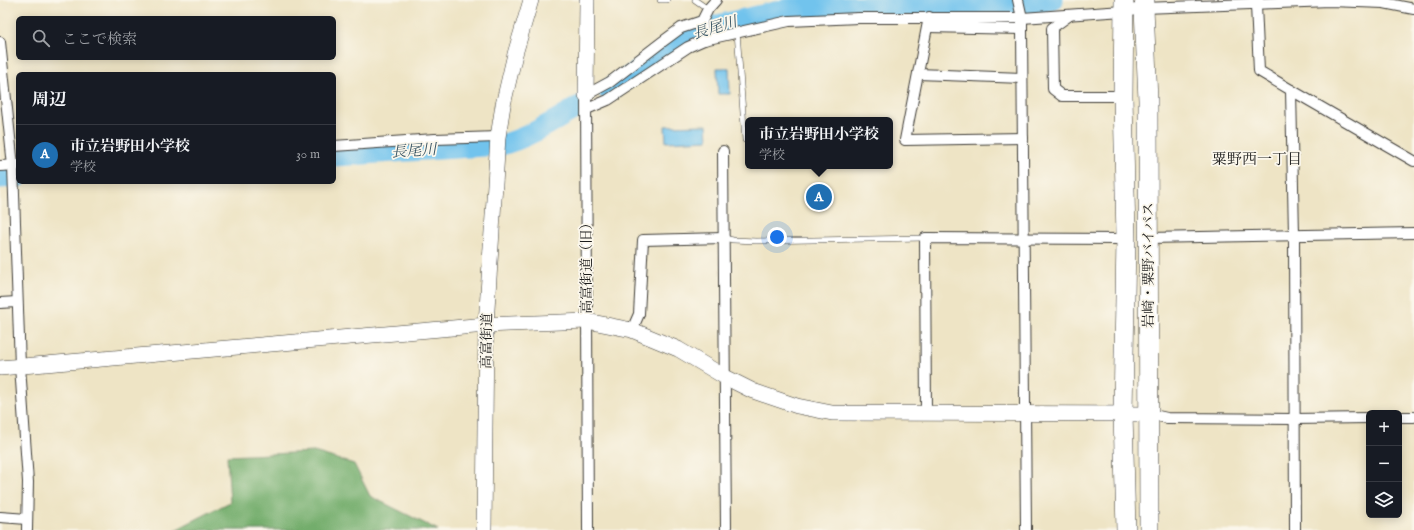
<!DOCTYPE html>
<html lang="ja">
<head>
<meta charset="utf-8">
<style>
  body { margin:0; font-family:"IM FELL English","Noto Serif JP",serif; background:#242831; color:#f1f3f6 }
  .controls { position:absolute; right:12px; bottom:12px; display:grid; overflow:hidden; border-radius:6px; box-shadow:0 2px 10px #0003 }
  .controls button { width:36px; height:36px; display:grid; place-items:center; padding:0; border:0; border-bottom:1px solid #363941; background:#171b24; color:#f1f3f6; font:20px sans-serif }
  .you { position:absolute; left:777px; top:237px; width:14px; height:14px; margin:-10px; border:3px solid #fff; border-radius:50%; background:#1a73e8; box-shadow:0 0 0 6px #1a73e833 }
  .badge { display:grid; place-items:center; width:26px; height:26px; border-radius:50%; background:#1f6fb2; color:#fff; font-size:13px; font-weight:700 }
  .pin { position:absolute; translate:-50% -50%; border:2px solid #fff; box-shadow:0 1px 4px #0006 }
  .popup { position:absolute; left:745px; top:117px; width:148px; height:52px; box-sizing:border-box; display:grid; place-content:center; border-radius:6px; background:#171b24; filter:drop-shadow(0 1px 3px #0005); font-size:13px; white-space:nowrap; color:#9ea1a6 }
  .popup b { font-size:15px; color:#f1f3f6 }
  .popup::after { content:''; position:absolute; left:50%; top:100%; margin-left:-8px; border:8px solid transparent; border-top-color:#171b24 }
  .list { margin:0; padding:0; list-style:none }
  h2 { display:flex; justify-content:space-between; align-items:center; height:52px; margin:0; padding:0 16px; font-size:17px }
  h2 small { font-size:13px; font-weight:400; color:#9ea1a6 }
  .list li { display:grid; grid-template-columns:26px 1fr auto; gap:12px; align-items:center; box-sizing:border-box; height:60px; padding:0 16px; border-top:1px solid #363941 }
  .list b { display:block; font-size:15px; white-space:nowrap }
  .list p { margin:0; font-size:13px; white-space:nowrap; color:#9ea1a6 }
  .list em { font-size:13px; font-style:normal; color:#9ea1a6 }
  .icon { flex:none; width:22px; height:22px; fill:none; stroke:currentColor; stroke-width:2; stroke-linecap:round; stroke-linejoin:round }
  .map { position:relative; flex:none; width:1414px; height:530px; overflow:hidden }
  .search { position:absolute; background:#171b24; box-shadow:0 2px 10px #0003; left:16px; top:16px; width:320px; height:44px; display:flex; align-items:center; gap:10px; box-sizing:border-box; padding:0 14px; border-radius:6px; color:#9ea1a6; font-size:15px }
  .panel { position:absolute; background:#171b24; box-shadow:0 2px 10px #0003; left:16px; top:72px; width:320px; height:112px; border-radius:6px }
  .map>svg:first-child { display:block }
  .forest { fill:#73ad6c; stroke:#486444 }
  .water { fill:#71c3ed; stroke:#467084 }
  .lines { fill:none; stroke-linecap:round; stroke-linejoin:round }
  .river { stroke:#71c3ed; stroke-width:21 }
  .lane-casing { stroke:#3c3a35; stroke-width:6 }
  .street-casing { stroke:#3c3a35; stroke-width:12 }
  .secondary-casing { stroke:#3c3a35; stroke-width:16 }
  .highway-casing { stroke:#3c3a35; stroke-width:20 }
  .lane { stroke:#fff; stroke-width:5 }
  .street { stroke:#fff; stroke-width:10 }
  .secondary { stroke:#fff; stroke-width:15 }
  .highway { stroke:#fff; stroke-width:19 }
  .labels { text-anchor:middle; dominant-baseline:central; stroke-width:3.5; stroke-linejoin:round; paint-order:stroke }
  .street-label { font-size:14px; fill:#1c1c1c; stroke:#fbf7ec }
  .water-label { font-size:15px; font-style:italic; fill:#3a5665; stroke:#fbf7ec }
  .neighbourhood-label { font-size:15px; fill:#1c1c1c; stroke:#fbf7ec }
</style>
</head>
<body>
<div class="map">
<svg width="1414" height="530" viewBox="0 0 1414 530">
  <rect width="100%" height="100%" fill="#fbf7ec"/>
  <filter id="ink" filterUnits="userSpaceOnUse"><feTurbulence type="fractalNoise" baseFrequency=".025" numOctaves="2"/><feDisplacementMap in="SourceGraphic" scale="8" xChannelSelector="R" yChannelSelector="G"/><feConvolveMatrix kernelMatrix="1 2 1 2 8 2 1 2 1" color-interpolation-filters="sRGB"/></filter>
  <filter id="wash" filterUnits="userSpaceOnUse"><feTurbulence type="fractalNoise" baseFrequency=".012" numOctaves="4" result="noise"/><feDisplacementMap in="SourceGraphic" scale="16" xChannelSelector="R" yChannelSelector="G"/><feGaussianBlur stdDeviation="0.9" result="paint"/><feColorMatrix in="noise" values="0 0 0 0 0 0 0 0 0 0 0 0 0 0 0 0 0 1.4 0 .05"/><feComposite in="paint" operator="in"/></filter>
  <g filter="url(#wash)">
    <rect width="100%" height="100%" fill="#eee4c5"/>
    <polygon class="forest" points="314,452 354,464 370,496 438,530 175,530 230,502 227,456"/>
    <g class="water">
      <polygon points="717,68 729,68 730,94 718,94"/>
      <polygon points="707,125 708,140 666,142 665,126"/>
    </g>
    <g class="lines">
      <g class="river">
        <polyline points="608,90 640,70 680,39 713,26 788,9 1045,3 1053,0"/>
        <path d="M334,156L501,145C529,138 555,120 580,106"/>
        <polyline points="0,178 18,177"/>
      </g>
    </g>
  </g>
  <g filter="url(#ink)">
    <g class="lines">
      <g class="lane-casing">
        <g id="lane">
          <polyline points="660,0 667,0"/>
          <polyline points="695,0 708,9"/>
          <polyline points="737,32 745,140"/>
          <polyline points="724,238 733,240 756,241 925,238"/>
        </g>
      </g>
      <g class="street-casing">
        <g id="street">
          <polyline points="1018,0 1022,18 1022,29 1026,530"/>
          <polyline points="1256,5 1259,71 1291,90 1294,235 1295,530"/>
          <polyline points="1070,15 1052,28 1053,89 1062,96 1123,96"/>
          <polyline points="929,17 905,140 1023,138"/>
          <polyline points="702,21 704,40"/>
          <polyline points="928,27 1022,29"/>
          <polyline points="0,42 13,166 20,366 28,482 27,530"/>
          <polyline points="918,74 1022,78"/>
          <polyline points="1291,90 1414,161"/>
          <polyline points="587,109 608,100 688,47 704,40 789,21 859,18 1022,18 1123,11 1144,8 1330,1 1384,3 1414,9"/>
          <polyline points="334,146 435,139 498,137"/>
          <polyline points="723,151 726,530"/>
          <polyline points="0,166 18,165"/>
          <polyline points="1149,238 1414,233"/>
          <polyline points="0,303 17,302"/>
          <polyline points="632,330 639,314 643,240 724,238"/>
          <polyline points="926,414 925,238 1126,239"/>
          <polyline points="1149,414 1167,418 1293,419 1369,418"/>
          <polyline points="1399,417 1414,417"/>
          <polyline points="0,517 27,519"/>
          <polyline points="588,530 586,95 610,82 662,42 681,28 702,21 708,9 716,0"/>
        </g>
      </g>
      <g class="secondary-casing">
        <g id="secondary">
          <polyline points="586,95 587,0"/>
          <polyline points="0,368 486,325 587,321 632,330 678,349 725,377 753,391 797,406 832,413 1149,414"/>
          <polyline points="484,530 486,325 498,137 503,105 515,54 531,0"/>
        </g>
      </g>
      <g class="highway-casing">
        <g id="highway">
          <polyline points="1124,0 1123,96 1126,239 1123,413 1126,530"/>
          <polyline points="1145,0 1144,8 1148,100 1149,530"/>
        </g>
      </g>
      <use href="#lane" class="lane"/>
      <use href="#street" class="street"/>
      <use href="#secondary" class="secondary"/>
      <use href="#highway" class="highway"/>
    </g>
  </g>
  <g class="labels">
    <g class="street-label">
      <text transform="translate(587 265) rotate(-90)">高富街道（旧）</text>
      <text transform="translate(1149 265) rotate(-90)">岩崎・粟野バイパス</text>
      <text transform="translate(487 341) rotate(-89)">高富街道</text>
    </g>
    <g class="water-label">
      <text transform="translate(715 28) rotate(-17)">長尾川</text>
      <text transform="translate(414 151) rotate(-4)">長尾川</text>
    </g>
    <g class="neighbourhood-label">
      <text x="1257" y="159">粟野西一丁目</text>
    </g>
  </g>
</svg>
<div class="controls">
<button>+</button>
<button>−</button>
<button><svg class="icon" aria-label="layers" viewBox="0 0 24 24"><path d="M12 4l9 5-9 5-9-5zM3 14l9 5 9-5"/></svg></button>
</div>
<div class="you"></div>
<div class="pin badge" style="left:819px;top:197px">A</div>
<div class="popup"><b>市立岩野田小学校</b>学校</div>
<div class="search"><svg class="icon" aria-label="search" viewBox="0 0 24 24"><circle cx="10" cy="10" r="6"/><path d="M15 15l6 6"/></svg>ここで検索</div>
<section class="panel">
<h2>周辺<small></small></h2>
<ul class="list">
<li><span class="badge">A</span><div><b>市立岩野田小学校</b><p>学校</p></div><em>30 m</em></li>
</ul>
</section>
</div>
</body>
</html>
